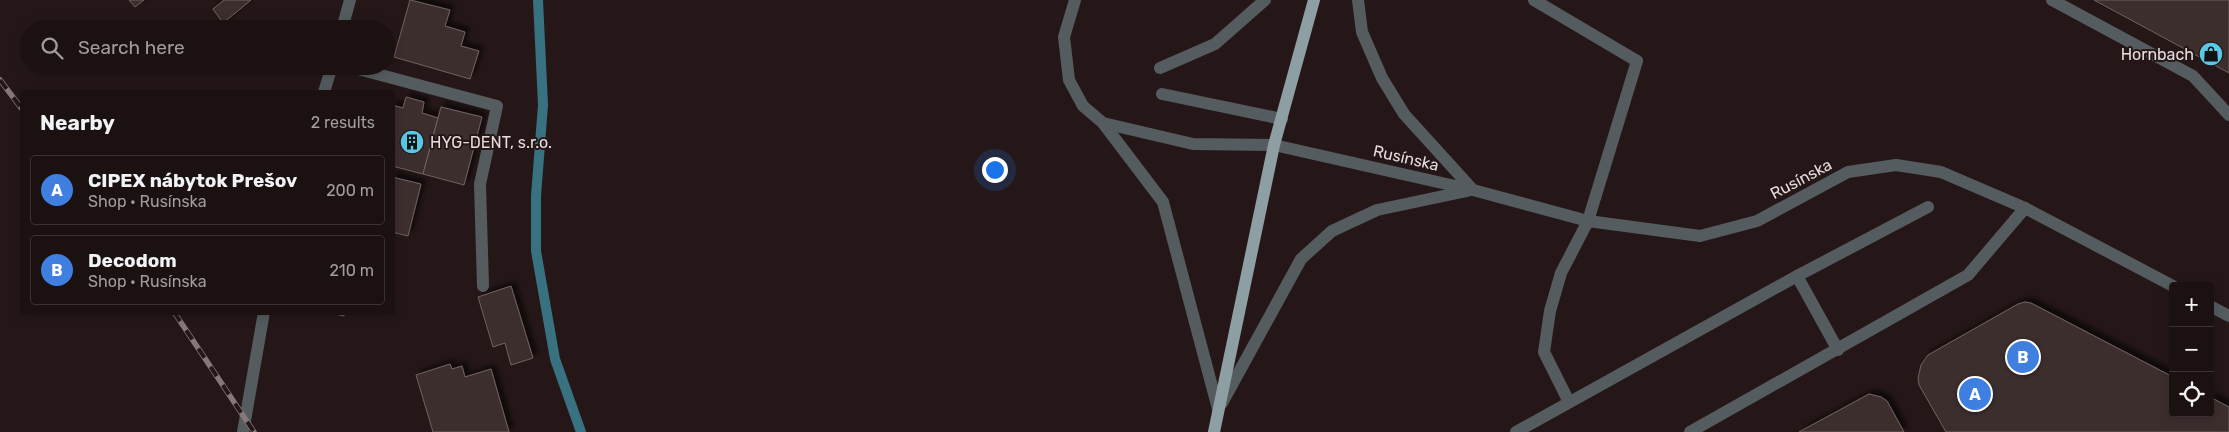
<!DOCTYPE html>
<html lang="en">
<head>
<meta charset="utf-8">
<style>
  body { margin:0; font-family:Rubik,sans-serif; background:#251a1a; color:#f1f3f6 }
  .controls { position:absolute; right:15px; bottom:15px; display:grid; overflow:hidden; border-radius:5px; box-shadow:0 2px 12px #0003 }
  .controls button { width:45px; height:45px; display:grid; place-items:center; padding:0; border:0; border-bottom:1px solid #3a3131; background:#1c1111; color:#f1f3f6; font:25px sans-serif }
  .you { position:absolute; left:994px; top:169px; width:18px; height:18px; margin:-12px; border:4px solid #fff; border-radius:50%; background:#1a73e8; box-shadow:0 0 0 8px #1a73e833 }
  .badge { display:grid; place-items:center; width:32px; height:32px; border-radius:50%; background:#2563eb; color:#fff; font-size:16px; font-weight:700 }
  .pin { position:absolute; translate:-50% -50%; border:2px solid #fff; box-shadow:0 1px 5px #0006 }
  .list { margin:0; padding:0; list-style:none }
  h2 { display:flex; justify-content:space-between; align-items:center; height:65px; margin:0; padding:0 20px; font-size:21px }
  h2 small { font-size:16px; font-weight:400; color:#a09d9f }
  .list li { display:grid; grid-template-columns:32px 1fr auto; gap:15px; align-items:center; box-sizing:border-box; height:70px; margin:0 10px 10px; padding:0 10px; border:1px solid #3a3131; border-radius:5px }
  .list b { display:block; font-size:19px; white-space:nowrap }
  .list p { margin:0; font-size:16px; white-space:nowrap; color:#a09d9f }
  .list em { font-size:16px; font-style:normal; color:#a09d9f }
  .icon { flex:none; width:28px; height:28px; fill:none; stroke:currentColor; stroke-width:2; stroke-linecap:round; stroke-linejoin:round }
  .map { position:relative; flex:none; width:2229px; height:432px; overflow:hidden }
  .search { position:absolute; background:#1c1111; box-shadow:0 2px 12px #0003; left:20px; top:20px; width:375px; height:55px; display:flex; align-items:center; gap:12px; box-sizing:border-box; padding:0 18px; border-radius:28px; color:#a09d9f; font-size:19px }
  .panel { position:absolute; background:#1c1111; box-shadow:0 2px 12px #0003; left:20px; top:90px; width:375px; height:225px; border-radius:5px }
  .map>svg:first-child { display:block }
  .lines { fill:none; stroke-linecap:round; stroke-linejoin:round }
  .stream { stroke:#387180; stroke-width:10 }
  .building { fill:#3c2d2d; stroke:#736161; filter:url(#shadow) }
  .lane { stroke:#555c5f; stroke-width:12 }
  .street { stroke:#555c5f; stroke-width:12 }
  .primary { stroke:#8e9fa4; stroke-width:12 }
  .rail-casing { stroke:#857878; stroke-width:5.5 }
  .rail { stroke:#251717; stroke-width:4; stroke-dasharray:11; stroke-linecap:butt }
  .labels { text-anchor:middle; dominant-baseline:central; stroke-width:4; stroke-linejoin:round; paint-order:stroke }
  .poi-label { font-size:16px; fill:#e7dcdc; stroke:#251717; text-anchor:end }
  .street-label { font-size:16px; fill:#e7dcdc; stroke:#251717 }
</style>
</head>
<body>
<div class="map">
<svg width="2229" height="432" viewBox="0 0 2229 432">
  <defs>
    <filter id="shadow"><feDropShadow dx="4.5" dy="-4.5" stdDeviation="2.5" flood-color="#0009"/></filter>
  </defs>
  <rect width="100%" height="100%" fill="#251717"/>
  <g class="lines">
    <polyline class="stream" points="538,0 543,105 536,196 536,251 555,359 581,432"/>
  </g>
  <g class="building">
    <polygon points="129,0 144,0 135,7"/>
    <polygon points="224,0 251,0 223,23 213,9"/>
    <polygon points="410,0 450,10 445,26 465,32 461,46 479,51 470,79 394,57"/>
    <polygon points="2094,0 2229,0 2229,73 2157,34"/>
    <polygon points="406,97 424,102 422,113 438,118 423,174 392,166 392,105 403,108"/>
    <polygon points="441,107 482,117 464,185 423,174"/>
    <polygon points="392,177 421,184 408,236 392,232"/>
    <polygon points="511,286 533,358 511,365 505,343 493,347 478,297"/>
    <polygon points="2025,302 2031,303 2173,377 2173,413 2210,413 2210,397 2229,407 2229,432 1946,432 1919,385 1918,378 1921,365 1928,355 2018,304"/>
    <polygon points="326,312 345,312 344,316"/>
    <polygon points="450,364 452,369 462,366 465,377 491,369 509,432 433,432 416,375"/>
    <polygon points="1869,394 1881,397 1887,401 1904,432 1799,432"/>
  </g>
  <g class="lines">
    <g class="lane">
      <polyline points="1534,0 1637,61 1588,221 1561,273 1550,311 1544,352 1569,402"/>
      <polyline points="2052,0 2193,76 2229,115"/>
      <polyline points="347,66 497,106 480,184 483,286"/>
      <polyline points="1160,68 1215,44 1265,0"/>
      <polyline points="1162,94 1282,119"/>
      <polyline points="1797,276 1838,350"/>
      <polyline points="1516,432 1797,276 1928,207"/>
      <polyline points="1690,432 1968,275 2025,208"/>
    </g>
    <g class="street">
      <polyline points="1075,0 1064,37 1069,80 1083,106 1103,123 1193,144 1274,145 1473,190 1588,221 1700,236 1757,221 1848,172 1896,165 1941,172 2025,208 2173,286"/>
      <polyline points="1358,0 1362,32 1382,78 1404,114 1473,190"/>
      <polyline points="342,29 350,0"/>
      <polyline points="324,92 332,66"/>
      <polyline points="1103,123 1163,202 1218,409"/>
      <polyline points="2210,306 2229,316"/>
      <polyline points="1222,403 1301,259 1332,231 1377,210 1467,191"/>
      <polyline points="243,432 264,312"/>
    </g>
    <polyline class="primary" points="1214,432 1274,145 1314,0"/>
    <g class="rail-casing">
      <g id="rail">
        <polyline points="0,80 22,109"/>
        <polyline points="174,312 254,432"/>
      </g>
    </g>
    <use href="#rail" class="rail"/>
  </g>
  <defs>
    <g id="shop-disc" transform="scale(1.25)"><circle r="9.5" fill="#59c8e5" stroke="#251717"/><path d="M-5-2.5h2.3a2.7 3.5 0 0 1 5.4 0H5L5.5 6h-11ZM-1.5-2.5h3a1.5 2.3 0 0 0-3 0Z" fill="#111"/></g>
    <g id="building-disc" transform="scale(1.25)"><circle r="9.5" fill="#59c8e5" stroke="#251717"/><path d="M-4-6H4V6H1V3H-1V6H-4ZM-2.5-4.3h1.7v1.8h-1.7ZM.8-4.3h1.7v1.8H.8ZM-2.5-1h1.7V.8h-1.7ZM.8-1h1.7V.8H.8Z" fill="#111"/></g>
  </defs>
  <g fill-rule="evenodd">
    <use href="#shop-disc" x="2211" y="54"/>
    <use href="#building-disc" x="412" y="142"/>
  </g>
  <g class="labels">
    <g class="poi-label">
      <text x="2194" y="54">Hornbach</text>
      <text x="430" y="142" text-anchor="start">HYG-DENT, s.r.o.</text>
    </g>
    <g class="street-label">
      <text transform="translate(1406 158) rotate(13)">Rusínska</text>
      <text transform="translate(1801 179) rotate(-28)">Rusínska</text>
    </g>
  </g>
</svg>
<div class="controls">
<button>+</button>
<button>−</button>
<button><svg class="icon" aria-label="locate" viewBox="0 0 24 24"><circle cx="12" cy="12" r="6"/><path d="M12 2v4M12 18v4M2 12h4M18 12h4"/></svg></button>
</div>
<div class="you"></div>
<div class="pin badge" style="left:1975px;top:394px;background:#3f7fe0">A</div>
<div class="pin badge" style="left:2023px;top:357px;background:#3f7fe0">B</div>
<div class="search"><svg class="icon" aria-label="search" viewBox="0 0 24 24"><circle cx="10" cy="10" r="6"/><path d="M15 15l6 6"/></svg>Search here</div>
<section class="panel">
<h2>Nearby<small>2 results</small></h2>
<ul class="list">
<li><span class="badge" style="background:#3f7fe0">A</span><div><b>CIPEX nábytok Prešov</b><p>Shop · Rusínska</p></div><em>200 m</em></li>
<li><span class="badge" style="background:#3f7fe0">B</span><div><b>Decodom</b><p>Shop · Rusínska</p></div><em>210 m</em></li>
</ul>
</section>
</div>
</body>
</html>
